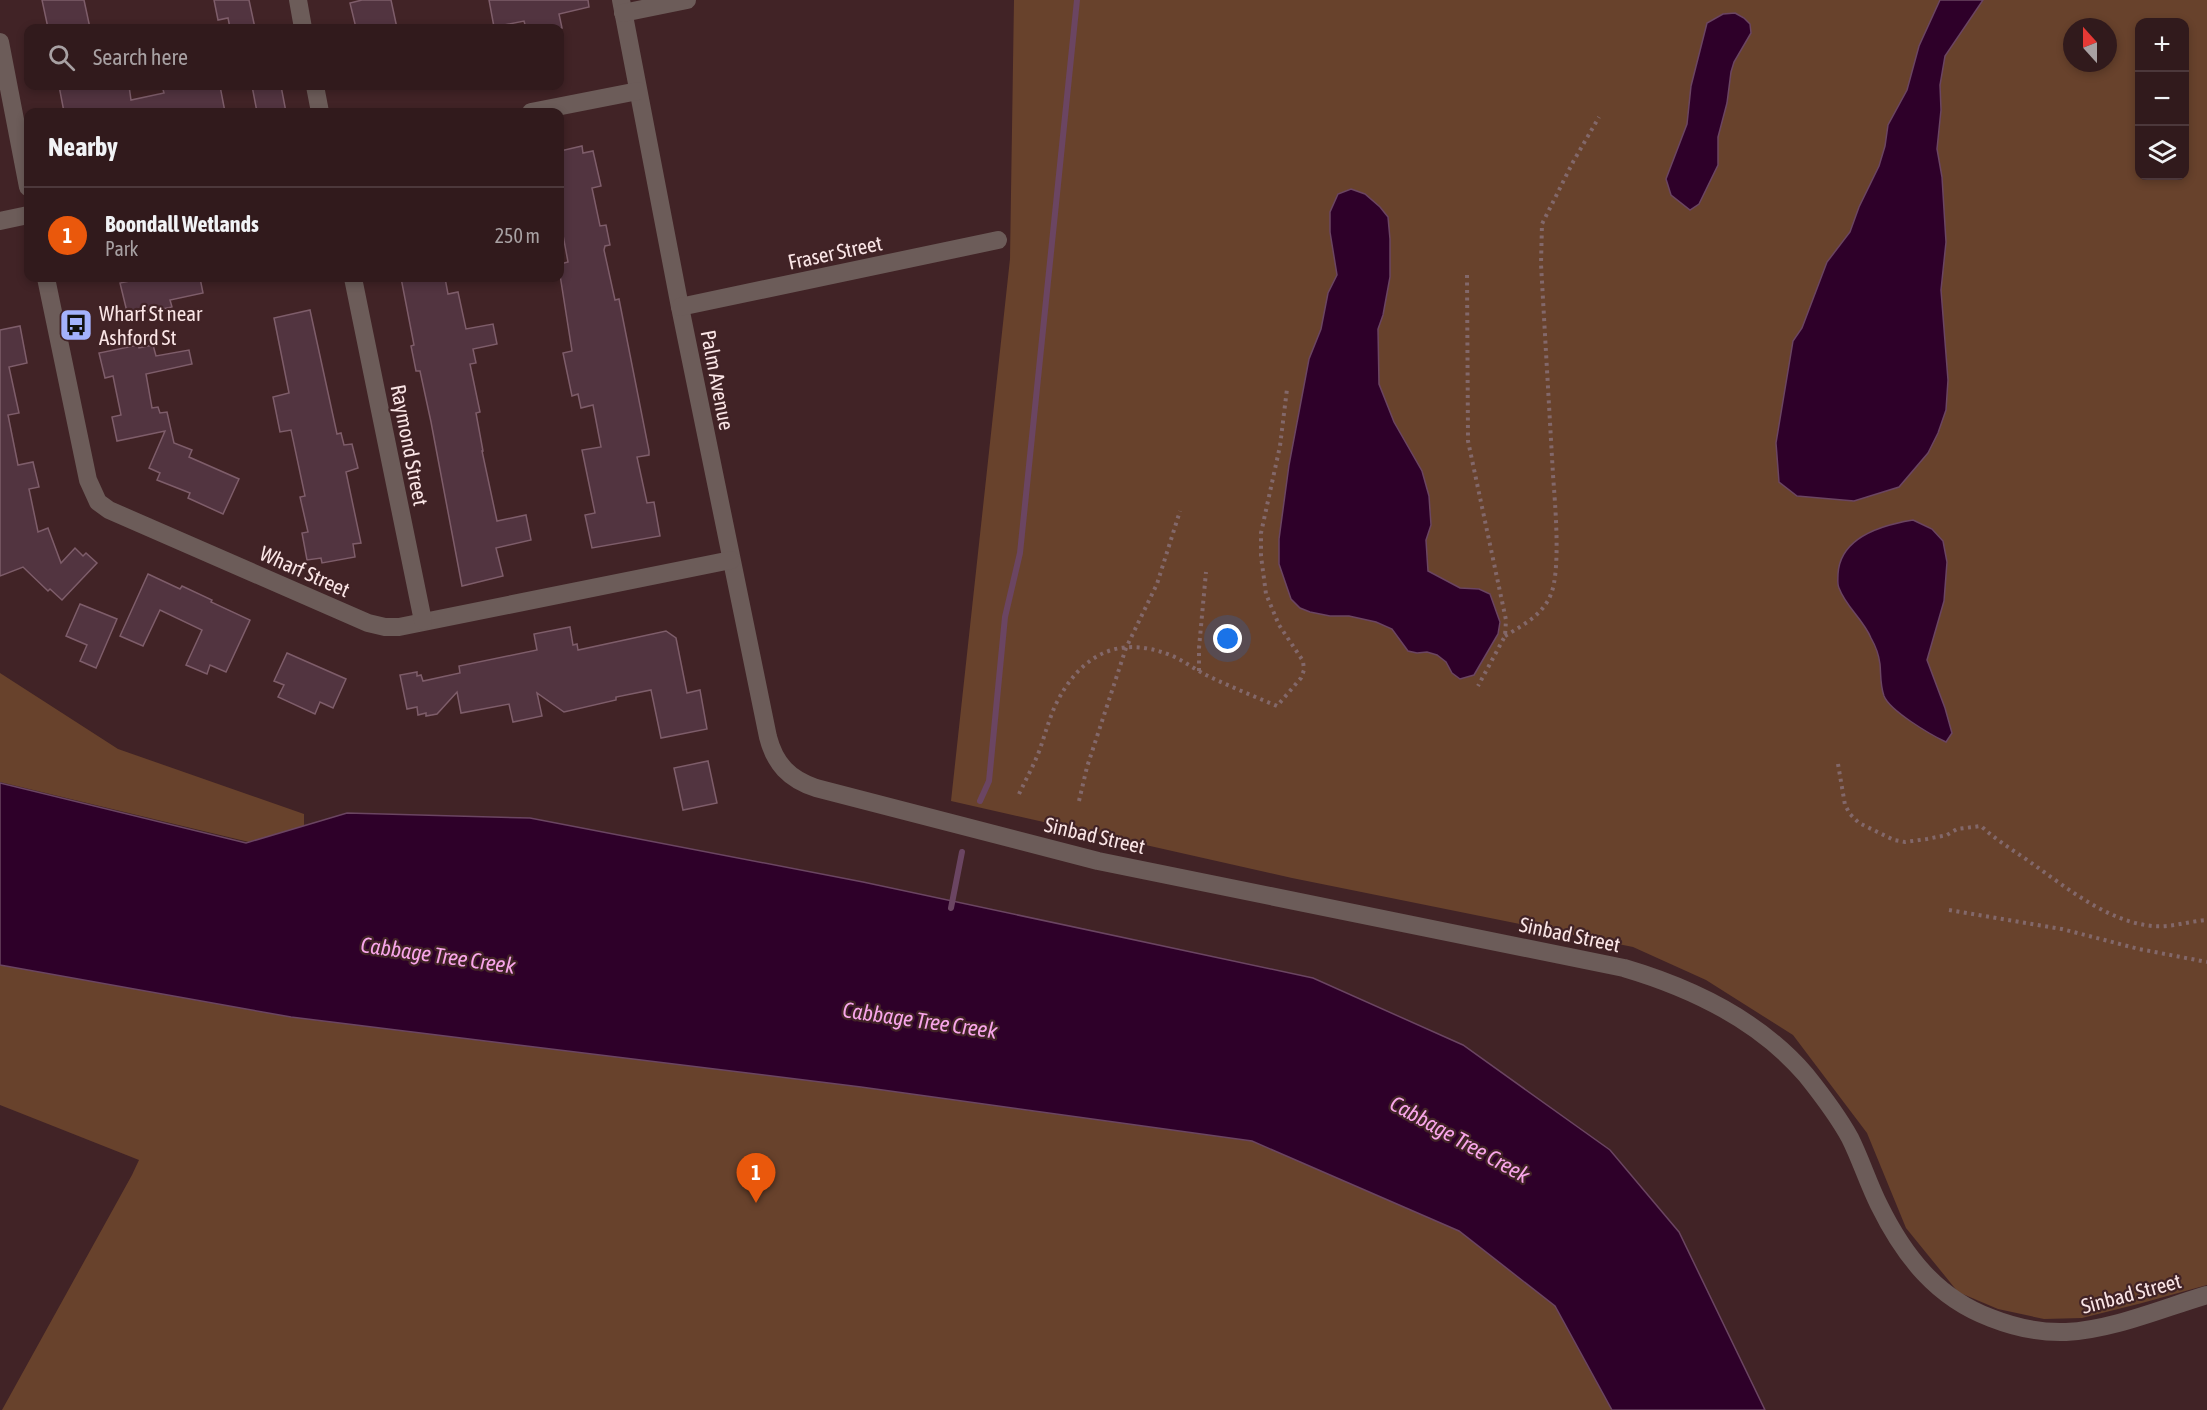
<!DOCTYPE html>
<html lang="en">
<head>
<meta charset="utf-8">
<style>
  body { margin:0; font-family:"Asap Condensed",sans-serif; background:#3d2729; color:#f1f3f6 }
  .controls { position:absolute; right:18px; top:18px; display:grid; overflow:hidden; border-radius:12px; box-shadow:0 3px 9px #0003 }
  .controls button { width:54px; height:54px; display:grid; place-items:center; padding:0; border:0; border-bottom:2px solid #4c383b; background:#311a1c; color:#f1f3f6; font:30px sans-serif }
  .compass { position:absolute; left:2063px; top:18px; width:54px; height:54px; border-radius:50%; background:#311a1c; box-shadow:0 3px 9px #0003; rotate:339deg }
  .you { position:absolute; left:1228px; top:639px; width:21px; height:21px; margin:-15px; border:4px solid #fff; border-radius:50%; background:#1a73e8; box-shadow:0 0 0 9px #1a73e833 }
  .badge { display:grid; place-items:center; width:39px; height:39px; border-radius:50%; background:#ea580c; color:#fff; font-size:20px; font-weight:700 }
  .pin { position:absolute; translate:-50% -50px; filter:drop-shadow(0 2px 3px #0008) }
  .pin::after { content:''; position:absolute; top:32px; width:21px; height:18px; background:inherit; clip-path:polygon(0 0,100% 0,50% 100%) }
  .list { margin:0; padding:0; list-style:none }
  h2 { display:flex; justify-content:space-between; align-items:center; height:78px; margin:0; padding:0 24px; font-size:26px }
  h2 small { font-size:20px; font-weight:400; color:#a8a1a3 }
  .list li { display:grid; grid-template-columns:39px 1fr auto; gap:18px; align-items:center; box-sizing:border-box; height:96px; padding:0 24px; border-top:2px solid #4c383b }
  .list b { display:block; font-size:22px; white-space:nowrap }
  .list p { margin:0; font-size:20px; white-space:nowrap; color:#a8a1a3 }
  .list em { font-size:20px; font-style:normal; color:#a8a1a3 }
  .icon { flex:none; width:33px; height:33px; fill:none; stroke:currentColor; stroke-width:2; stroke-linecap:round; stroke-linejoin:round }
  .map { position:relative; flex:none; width:2207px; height:1410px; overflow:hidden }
  .search { position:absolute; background:#311a1c; box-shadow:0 3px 9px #0003; left:24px; top:24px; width:540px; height:66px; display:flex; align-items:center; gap:15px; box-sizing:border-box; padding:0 21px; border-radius:12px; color:#a8a1a3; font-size:22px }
  .panel { position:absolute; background:#311a1c; box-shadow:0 3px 9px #0003; left:24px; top:108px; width:540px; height:174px; border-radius:12px }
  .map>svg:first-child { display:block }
  .green { fill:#68422c; fill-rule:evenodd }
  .water { fill:#2e0029; stroke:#6b4562; stroke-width:1.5 }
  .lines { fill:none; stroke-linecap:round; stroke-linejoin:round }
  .stream { stroke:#6b4562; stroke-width:6 }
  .building { fill:#523440; stroke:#7e5d6a; stroke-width:1.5 }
  .path { stroke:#83686a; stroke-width:4; stroke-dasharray:3 4.5; stroke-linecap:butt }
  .minor { stroke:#6c5c59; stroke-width:18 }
  .labels { text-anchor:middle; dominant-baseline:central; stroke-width:4.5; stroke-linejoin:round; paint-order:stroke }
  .street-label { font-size:21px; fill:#fae5e6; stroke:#412326 }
  .poi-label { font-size:21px; fill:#fae5e6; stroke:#412326; text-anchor:start }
  .water-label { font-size:22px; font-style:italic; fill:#f8a5e9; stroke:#412326 }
</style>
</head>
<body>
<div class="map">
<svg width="2207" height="1410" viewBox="0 0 2207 1410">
  <rect width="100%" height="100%" fill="#412326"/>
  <g class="green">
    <path d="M1014,0H2207V1285L2142,1303L2082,1318L2044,1319L1998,1309L1958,1292L1906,1228L1867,1133L1793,1035L1706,980L1633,947L1292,878L951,801L1010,259ZM2140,22H2184V176H2140ZM2072,27H2108V63H2072Z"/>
    <polygon points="0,673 118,749 304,814 304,826 249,842 0,782"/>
    <polygon points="0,965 206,1001 861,1087 1252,1141 1459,1230 1555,1306 1612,1410 2,1410 132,1175 139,1160 0,1105"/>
  </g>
  <g class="water">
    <polygon points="1940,0 1983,0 1945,56 1940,85 1941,110 1937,149 1942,177 1946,242 1941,290 1948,380 1946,410 1938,433 1928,453 1899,487 1854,501 1797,496 1779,482 1776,443 1793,341 1802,328 1827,262 1850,232 1859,207 1879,166 1885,146 1888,125 1907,90 1919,46"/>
    <polygon points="1735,13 1744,18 1750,24 1751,33 1734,62 1731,72 1727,103 1718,137 1718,165 1699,204 1690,210 1671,195 1666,179 1687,124 1691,86 1707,23 1723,14"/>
    <polygon points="1351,189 1365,194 1380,207 1388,217 1390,239 1390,277 1383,315 1378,329 1379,384 1394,422 1422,471 1429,496 1431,525 1426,540 1428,571 1460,588 1479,589 1490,594 1500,622 1498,634 1474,675 1460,679 1452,673 1446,662 1437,655 1427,652 1417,653 1408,651 1392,629 1376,622 1349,616 1330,616 1310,612 1300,608 1291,599 1279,564 1279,539 1289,465 1309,359 1321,329 1328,293 1337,275 1330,232 1330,212 1338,194"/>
    <path d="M1913,520L1932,529L1943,541L1947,562L1944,601L1927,660L1945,708L1952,733L1946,742C1931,735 1890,711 1884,696C1880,685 1881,675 1880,664C1879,656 1875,645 1871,638C1863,619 1846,607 1839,588C1837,584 1838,579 1838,574C1840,537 1882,525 1913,520Z"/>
    <polygon points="0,783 246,843 347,813 530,818 863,882 1313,978 1463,1045 1610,1150 1679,1232 1765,1410 1612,1410 1555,1306 1459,1231 1252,1141 861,1087 291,1017 0,965"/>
  </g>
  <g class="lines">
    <g class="stream">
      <polyline points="980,801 989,781 1005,617 1020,553 1077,0"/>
      <polyline points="951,908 962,852"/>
    </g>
  </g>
  <g class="building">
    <polygon points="42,0 84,0 90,28 48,28"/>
    <polygon points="214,0 249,0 255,28 230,28 228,18 218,20"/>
    <polygon points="362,0 391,0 397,28 356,28 350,3"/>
    <polygon points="489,0 588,0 589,7 559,14 562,28 526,28 524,21 494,27"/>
    <polygon points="59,86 129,86 131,100 164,93 162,86 220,86 225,112 64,112"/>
    <polygon points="252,86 281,86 286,112 257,112"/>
    <polygon points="582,146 583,153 593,151 601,186 592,188 600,226 606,225 610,245 605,246 604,250 615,300 619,299 649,451 649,455 637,457 647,503 654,502 660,536 592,548 585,515 595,513 582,450 601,447 593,405 581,408 578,394 572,396 563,353 572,351 560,275 560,264 568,262 560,219 560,199 563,198 560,180 560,151"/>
    <polygon points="144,278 200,278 203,293 170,300 172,307 128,316 120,283"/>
    <polygon points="401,278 445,278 448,294 458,292 466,329 493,324 497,344 473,349 476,363 470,364 480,412 476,413 483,451 482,451 497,521 526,515 531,540 496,548 503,576 462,586 431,422 420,371 416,371 411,346 414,345"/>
    <polygon points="310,310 337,434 341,433 344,445 352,444 358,468 346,472 361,543 353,544 355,557 322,563 321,558 307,560 302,533 308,532 300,497 305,496 291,430 280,432 273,397 289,393 274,318"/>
    <polygon points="20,326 27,363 9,367 19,413 8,415 18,465 33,462 39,487 29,489 38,532 48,528 61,563 75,548 83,556 86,553 97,563 62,600 50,589 48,591 23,567 0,576 0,330"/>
    <polygon points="138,345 139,348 153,345 156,356 189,350 192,364 146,374 152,408 158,407 160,413 167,412 174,443 192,450 189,457 239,479 223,514 188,498 190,493 157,480 160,473 149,468 165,431 117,441 112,417 121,415 113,376 105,378 99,353"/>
    <polygon points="148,574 180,589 182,586 212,600 211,602 250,620 226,672 210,665 207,674 186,665 202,630 160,610 143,646 120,636"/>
    <polygon points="80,604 117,619 96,668 80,661 87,645 66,636"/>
    <polygon points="570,627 573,645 577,644 578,650 666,631 676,638 687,693 700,690 707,729 661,738 651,690 616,697 616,700 564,712 537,693 542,716 513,722 509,704 461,713 457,692 437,714 426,716 426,713 418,715 417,707 407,709 400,675 417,672 417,676 421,675 423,681 460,673 459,666 537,650 534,634"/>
    <polygon points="287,653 346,679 333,708 320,702 315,714 278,697 284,685 274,681"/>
    <polygon points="708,761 717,803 683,810 674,768"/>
  </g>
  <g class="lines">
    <g class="path">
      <polyline points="1467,275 1468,441 1506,620 1505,636 1478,686"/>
      <path d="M1505,636C1523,625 1543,615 1551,594C1561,569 1555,503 1553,475C1549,405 1545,335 1541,264L1542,224L1573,162L1599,117"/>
      <polyline points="1199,671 1199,648 1206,572"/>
      <path d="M1838,764L1845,805L1850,814L1859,823L1894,840L1905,842L1927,839L1947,835L1957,829L1981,826C1996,840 2013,850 2030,862C2066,887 2106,921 2152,926C2170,928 2189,921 2207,920"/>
      <path d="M1019,794C1026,779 1034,765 1040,749C1045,734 1049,720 1055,706C1079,656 1117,634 1170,655C1183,660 1194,669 1206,675C1229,686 1253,696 1277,706L1301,678L1304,670L1303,661L1279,625L1266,594L1261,556V533L1280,446L1287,389"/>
      <polyline points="1079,801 1087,767 1126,648 1157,584 1180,511"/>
      <polyline points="1949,910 2062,929 2139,949 2207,962"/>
    </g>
    <g class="minor">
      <polyline points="298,0 303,28"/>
      <path d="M621,0L680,307L768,737C775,764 789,779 816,788L1098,861L1624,968C1692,988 1759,1020 1806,1075C1822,1095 1838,1116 1850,1138C1861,1160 1868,1183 1879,1205C1904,1256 1937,1298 1991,1318C2014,1327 2041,1333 2066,1332C2112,1330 2163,1308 2207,1295"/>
      <polyline points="623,13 687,0"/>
      <polyline points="0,42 28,187"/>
      <polyline points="315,86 320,112"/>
      <polyline points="531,112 638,91"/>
      <polyline points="0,221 28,215"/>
      <polyline points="46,278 88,480 98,502 109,510 368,623 385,627 399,627 731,560"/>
      <polyline points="353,278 423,621"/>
      <polyline points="680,307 998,240"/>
    </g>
  </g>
  <defs>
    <g id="bus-square" transform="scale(1.725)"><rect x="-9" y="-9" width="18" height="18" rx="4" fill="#a3b2fd" stroke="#412326"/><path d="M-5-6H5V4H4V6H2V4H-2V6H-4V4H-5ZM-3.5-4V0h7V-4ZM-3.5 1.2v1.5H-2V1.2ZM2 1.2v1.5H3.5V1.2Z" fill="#111"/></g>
  </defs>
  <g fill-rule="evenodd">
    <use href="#bus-square" x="76" y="325"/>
  </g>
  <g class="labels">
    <g class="street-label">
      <text transform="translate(835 252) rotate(-12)">Fraser Street</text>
      <text transform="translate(718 380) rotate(79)">Palm Avenue</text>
      <text transform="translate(410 445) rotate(79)">Raymond Street</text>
      <text transform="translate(305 571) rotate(24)">Wharf Street</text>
      <text transform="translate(1095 835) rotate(13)">Sinbad Street</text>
      <text transform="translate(1570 934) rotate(12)">Sinbad Street</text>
      <text transform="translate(2131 1293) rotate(-15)">Sinbad Street</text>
    </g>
    <g class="poi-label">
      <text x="99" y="313">Wharf St near<tspan x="99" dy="24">Ashford St</tspan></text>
    </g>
    <g class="water-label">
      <text transform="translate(438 955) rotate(8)">Cabbage Tree Creek</text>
      <text transform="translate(920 1020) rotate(8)">Cabbage Tree Creek</text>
      <text transform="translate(1460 1139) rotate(29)">Cabbage Tree Creek</text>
    </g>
  </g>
</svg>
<div class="controls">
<button>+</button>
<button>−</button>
<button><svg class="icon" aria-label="layers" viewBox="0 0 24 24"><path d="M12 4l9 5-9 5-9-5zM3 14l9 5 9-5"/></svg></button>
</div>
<svg class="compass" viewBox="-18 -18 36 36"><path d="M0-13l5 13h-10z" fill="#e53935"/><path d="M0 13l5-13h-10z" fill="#a8a1a3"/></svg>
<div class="you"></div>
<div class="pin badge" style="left:756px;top:1203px">1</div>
<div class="search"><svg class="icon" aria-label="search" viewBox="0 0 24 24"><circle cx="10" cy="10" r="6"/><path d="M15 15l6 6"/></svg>Search here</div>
<section class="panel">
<h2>Nearby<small></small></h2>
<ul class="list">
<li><span class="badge">1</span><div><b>Boondall Wetlands</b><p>Park</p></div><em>250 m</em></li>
</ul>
</section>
</div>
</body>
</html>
